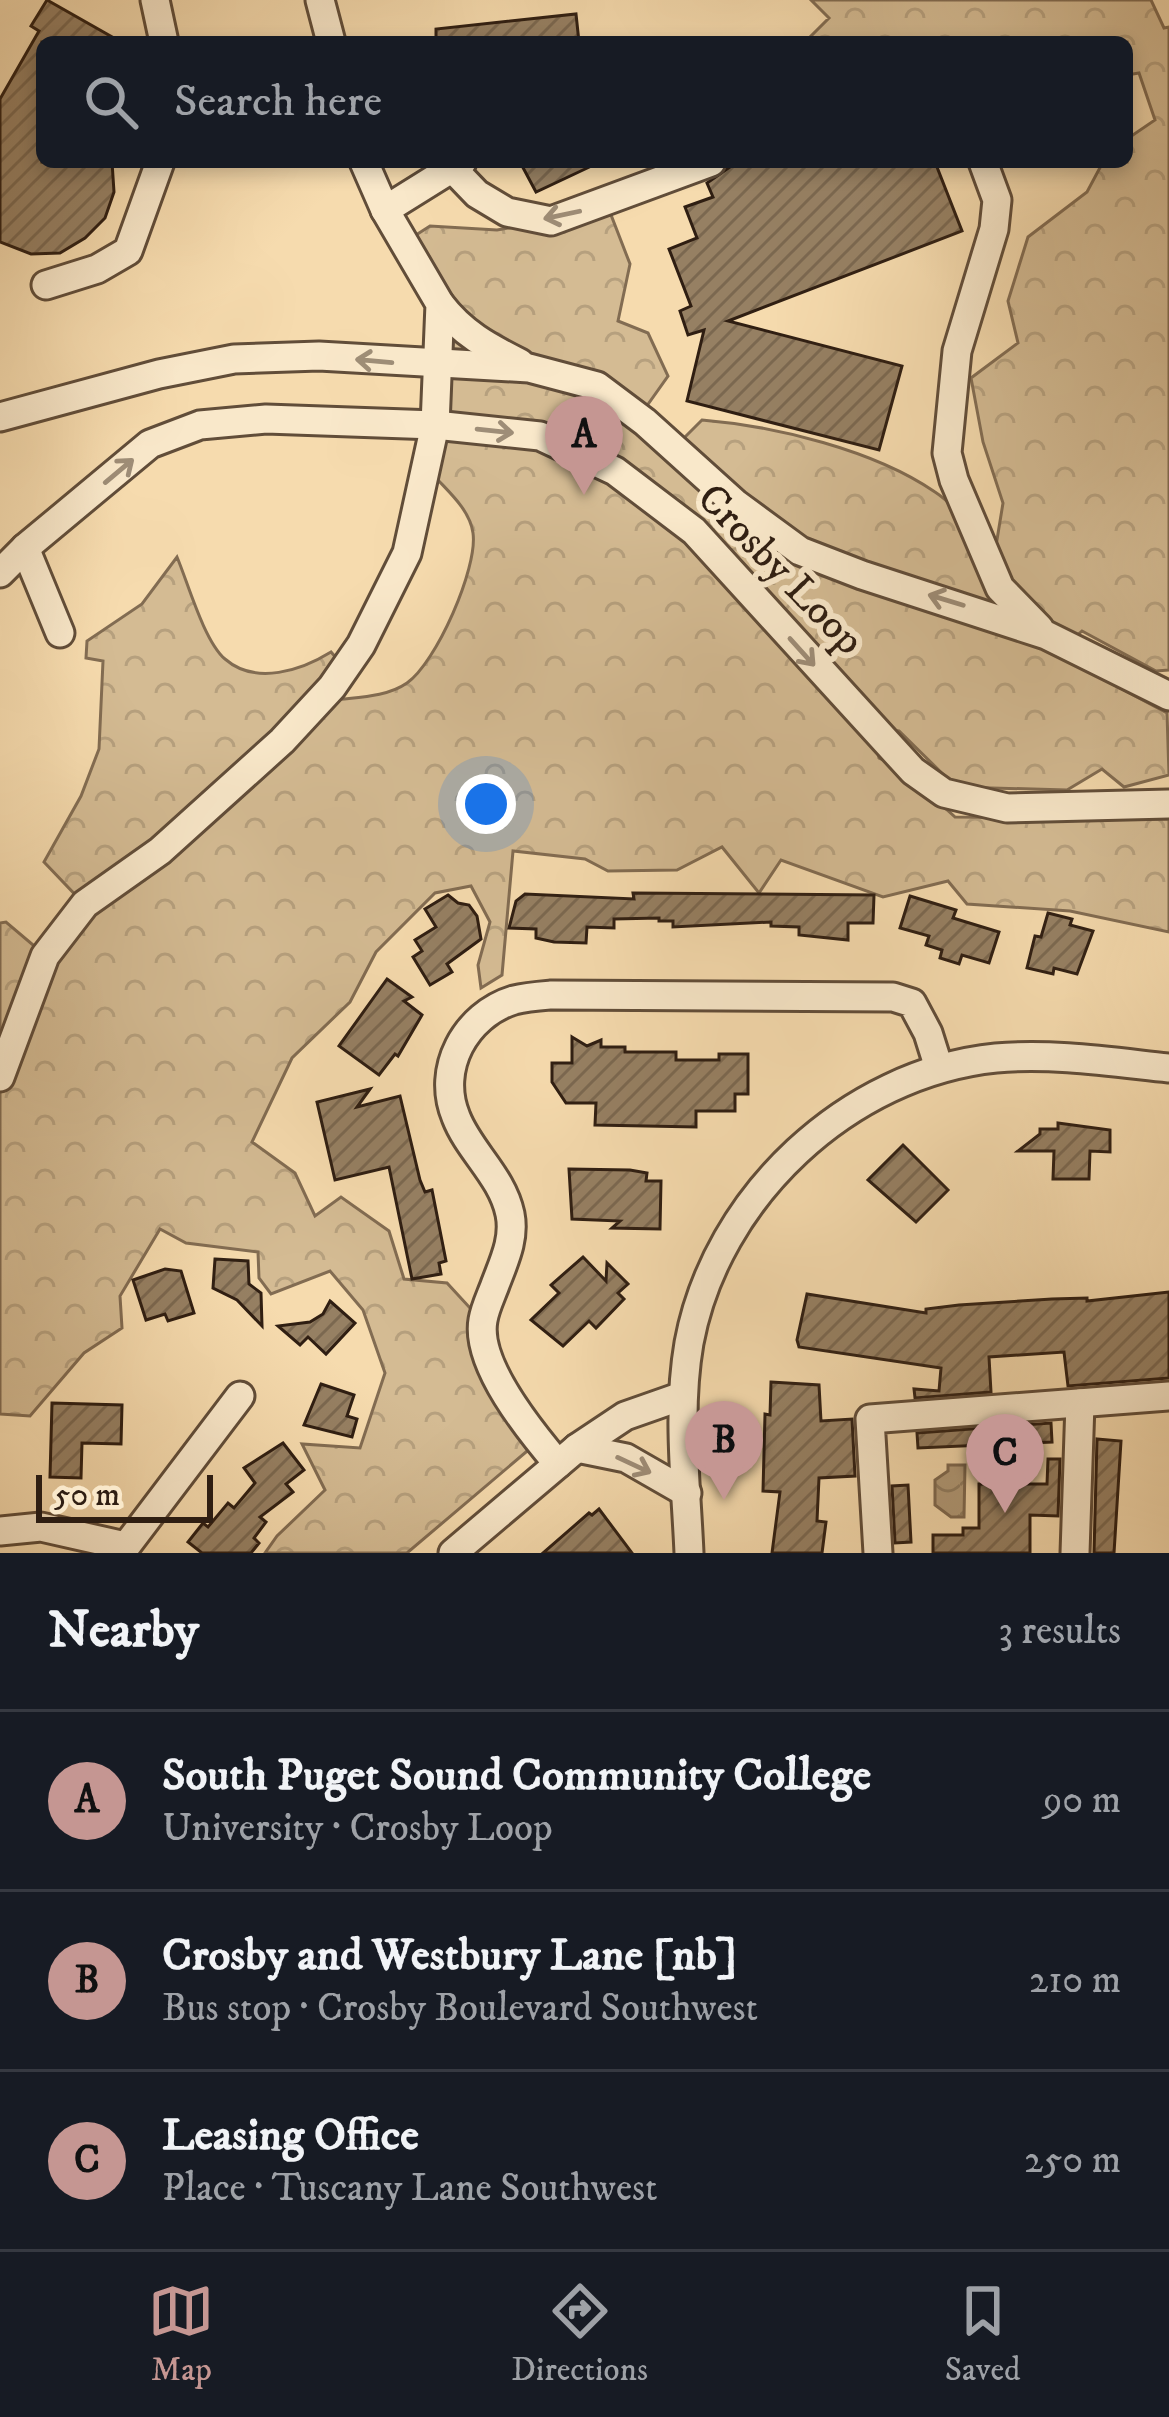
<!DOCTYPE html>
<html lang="en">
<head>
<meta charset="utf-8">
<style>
  body { margin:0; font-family:"IM FELL DW Pica",serif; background:#242831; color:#f1f3f6 }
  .scale { position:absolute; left:36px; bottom:30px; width:177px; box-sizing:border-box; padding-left:12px; border:6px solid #2f1e12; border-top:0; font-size:33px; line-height:42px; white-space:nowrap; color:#2f1e12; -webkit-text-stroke:9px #f9e8ca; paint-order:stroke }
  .you { position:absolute; left:486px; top:804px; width:42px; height:42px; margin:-30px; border:9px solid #fff; border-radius:50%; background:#1a73e8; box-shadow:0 0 0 18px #1a73e833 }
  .badge { display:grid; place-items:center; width:78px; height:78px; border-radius:50%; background:#c59692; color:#111; font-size:39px; font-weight:700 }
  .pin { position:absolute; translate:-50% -99px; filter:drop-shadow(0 3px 6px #0008) }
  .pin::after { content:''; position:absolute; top:63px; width:42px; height:36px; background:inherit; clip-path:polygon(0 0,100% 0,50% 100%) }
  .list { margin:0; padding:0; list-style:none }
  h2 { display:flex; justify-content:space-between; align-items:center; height:156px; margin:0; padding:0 48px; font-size:51px }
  h2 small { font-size:39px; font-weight:400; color:#9ea1a6 }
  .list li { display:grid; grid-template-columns:78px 1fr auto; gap:36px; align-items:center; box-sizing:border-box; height:180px; padding:0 48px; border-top:3px solid #363941 }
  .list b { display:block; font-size:45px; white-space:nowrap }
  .list p { margin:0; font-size:39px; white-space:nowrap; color:#9ea1a6 }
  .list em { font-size:39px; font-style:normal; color:#9ea1a6 }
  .icon { flex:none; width:66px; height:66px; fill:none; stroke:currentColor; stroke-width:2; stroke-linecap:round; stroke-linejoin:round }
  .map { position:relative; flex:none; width:1169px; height:1553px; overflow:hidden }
  .search { position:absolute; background:#171b24; box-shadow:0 6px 18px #0003; left:36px; right:36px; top:36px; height:132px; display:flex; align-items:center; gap:30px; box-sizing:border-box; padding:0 42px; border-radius:18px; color:#9ea1a6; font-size:45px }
  .sheet { height:696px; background:#171b24 }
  nav { display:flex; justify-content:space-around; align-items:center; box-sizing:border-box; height:168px; border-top:3px solid #363941; background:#171b24; font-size:33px; color:#9ea1a6 }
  nav a { display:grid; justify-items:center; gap:6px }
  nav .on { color:#c59692 }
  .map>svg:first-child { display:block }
  .forest { fill:url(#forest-crowns); stroke:#826c52; stroke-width:3 }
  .water { fill:url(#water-waves); stroke:#7e6950; stroke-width:3 }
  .building { fill:url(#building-hatch); stroke:#2f1e12; stroke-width:3 }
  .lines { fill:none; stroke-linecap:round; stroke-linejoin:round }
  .minor-casing { stroke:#614d39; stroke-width:33 }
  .minor { stroke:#f9e8ca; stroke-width:27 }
  .oneway { stroke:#9e8d77 }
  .labels { text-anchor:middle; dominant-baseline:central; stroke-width:12; stroke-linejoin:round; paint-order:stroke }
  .street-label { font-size:42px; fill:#2f1e12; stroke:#f9e8ca }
</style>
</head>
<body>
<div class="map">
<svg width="1169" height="1553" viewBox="0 0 1169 1553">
  <defs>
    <pattern id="forest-crowns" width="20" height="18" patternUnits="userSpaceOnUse" patternTransform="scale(3)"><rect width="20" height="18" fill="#d4bb93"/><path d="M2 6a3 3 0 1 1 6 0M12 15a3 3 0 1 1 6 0" fill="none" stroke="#b6a07e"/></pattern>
    <pattern id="water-waves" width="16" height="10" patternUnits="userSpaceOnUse" patternTransform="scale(3)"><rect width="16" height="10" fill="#b29b79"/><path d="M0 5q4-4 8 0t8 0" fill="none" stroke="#917e62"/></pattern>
    <pattern id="building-hatch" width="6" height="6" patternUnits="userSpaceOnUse" patternTransform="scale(3)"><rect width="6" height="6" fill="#968063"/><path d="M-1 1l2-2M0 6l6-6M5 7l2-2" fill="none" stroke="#7b6850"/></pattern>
  </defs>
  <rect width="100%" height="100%" fill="#f6dbae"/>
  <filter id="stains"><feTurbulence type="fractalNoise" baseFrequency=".00167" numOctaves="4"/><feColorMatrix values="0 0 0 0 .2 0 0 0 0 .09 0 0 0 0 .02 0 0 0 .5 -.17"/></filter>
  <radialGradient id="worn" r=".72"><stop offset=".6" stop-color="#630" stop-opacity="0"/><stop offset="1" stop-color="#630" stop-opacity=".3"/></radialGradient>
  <path class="forest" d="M811,0H1151L1164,28L1169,27V670L1156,671L1082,631L1056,654L1167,713L1169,775L1124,787L1102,769L1067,790L956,787L899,731L872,728L879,758C903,767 896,778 914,789C931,799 940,802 955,817L1169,819V932L1070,911L967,904L948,881L883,897L781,860L759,893L722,847L677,870L608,871L585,859L513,851L502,975L481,988L478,965L490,922L471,886L435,893L376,952L350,1002L292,1058L252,1142L295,1173L315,1216L341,1197L389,1231L404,1279L447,1283L482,1321L539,1441L407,1553H265L277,1536L325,1490L302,1444L360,1448L385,1373L363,1310L330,1271L271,1294L259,1278L258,1252L186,1243L160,1229L120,1296L122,1328L84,1353L30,1416L0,1414V923L6,922L46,956L84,904L44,862L81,796L99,749L103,661L86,658L87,641L142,604L177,557C188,583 204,641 225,659C256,686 302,670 331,652L353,677L335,700C358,697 387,697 407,683C436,663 478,568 473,533C470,511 451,494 437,479H425L442,326L405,242L430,226L497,230L551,221L606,202L630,264L618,321L648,333L668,376L639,417L674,448L702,420C775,426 874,450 935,492C958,507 975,534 995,552L1003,503L983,442L971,378L1018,343L1008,301L1028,237L1087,192L1103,162H1127V139L1155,120L1139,73L1127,75V42H805L829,18Z"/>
  <polygon class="water" points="948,1465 965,1465 964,1517 951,1517 935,1505 935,1480 948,1471"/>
  <g class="building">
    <polygon points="47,0 121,42 42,42 42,162 112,162 114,192 105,218 85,238 60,253 31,254 0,242 0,99 39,31 31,26"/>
    <polygon points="576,14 579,42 436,42 436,29"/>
    <polygon points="520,162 600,162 536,192"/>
    <polygon points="737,162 935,162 962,231 728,321 902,366 879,450 687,401 704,330 688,335 680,311 691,306 669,249 697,238 685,207 713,197 707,183"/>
    <polygon points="633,893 874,895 873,923 848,923 848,940 799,935 799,927 771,926 771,922 673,927 673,921 659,921 659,918 614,919 614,928 587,927 586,943 554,942 536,938 536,929 509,928 516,901 525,894 634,899"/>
    <polygon points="448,895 458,903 469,905 477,916 481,939 447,964 452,972 430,985 413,957 422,951 415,940 436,927 425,909"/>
    <polygon points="910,896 956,910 953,918 999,932 989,963 962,955 959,964 940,958 942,950 926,945 929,936 900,928"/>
    <polygon points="1048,913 1072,919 1070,925 1093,931 1077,974 1054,968 1053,974 1027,968 1035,936 1041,937"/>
    <polygon points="387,979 412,997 404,1001 422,1015 398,1056 395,1054 379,1075 339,1046"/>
    <polygon points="572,1037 587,1046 601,1040 601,1047 625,1047 625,1052 676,1052 676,1060 719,1060 719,1054 748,1054 748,1094 735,1094 735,1111 696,1111 696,1127 595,1125 596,1103 566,1103 552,1082 552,1063 572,1063"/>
    <polygon points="370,1089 357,1107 400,1096 420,1180 425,1192 432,1190 446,1261 439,1263 441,1274 412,1279 389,1167 335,1180 317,1102"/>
    <polygon points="1058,1123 1110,1130 1110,1152 1090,1151 1089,1179 1053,1179 1054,1151 1018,1151 1040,1134 1040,1129 1058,1129"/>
    <polygon points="903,1145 948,1190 916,1222 868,1180"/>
    <polygon points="569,1169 630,1170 647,1173 646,1181 661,1181 660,1229 612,1228 620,1221 572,1219"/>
    <polygon points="583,1257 606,1281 607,1263 628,1284 618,1293 624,1299 596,1328 589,1321 563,1346 531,1320 559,1293 551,1285"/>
    <polygon points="215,1259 248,1261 249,1284 261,1293 262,1326 237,1300 213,1288"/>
    <polygon points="165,1269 181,1271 194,1313 168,1321 165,1314 146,1320 133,1280"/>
    <polygon points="1169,1292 1169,1378 1068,1386 1064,1352 989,1357 991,1392 915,1398 914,1389 939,1391 941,1368 799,1347 797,1340 807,1294 926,1313 926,1309 959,1305 1052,1299 1087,1298 1087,1301"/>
    <polygon points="330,1301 355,1323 326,1354 308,1337 300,1345 278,1326 310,1322 323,1314"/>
    <polygon points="771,1382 819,1385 821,1421 852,1419 855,1476 819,1478 817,1521 826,1522 822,1553 772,1553 780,1492 763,1491 765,1414 770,1415"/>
    <polygon points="321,1384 354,1395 347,1416 357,1419 352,1437 304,1425"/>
    <polygon points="52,1403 122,1405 121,1444 82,1443 81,1478 50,1477"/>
    <polygon points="1051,1423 1052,1442 918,1448 917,1433"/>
    <polygon points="1097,1439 1121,1441 1114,1553 1094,1553"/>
    <polygon points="283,1443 304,1470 286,1484 293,1492 260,1517 266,1522 254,1538 259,1543 251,1553 202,1553 188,1542 203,1523 208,1527 228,1503 234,1508 255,1483 244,1468"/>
    <polygon points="1048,1459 1060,1459 1058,1516 1030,1515 1030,1553 933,1553 933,1535 963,1535 963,1528 979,1528 979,1484 1047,1484"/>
    <polygon points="908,1485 911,1542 895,1543 892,1486"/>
    <polygon points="599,1509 632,1553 543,1553 589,1513 592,1515"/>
  </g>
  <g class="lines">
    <g class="minor-casing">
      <g id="minor">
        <polyline points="155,0 164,42"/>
        <polyline points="320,0 331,42"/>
        <polyline points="983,162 997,200 994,229 957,351 947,453 954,480 1000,588 1039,628"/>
        <polyline points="452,168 477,194 507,212 551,221 711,162"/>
        <polyline points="385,210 462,162"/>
        <polyline points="46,285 97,269 128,251 160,162"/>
        <path d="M440,304C462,333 488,347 520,363"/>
        <polyline points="0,417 159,374 234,359 319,356 529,368 597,386 645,422 736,504 800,551 862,575 1046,635 1169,696"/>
        <polyline points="25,548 60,633"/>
        <polyline points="0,573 25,548 150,444 200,425 266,419 435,425 540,436 615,471 694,531 913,771 944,793 1007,808 1169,804"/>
        <polyline points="0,1077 45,956 85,904 160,851 282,741 332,687 361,645 407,553 435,425 440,304 385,210 364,162"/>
        <polyline points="577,1448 626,1458 687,1493"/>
        <path d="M558,1464C530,1431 475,1364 483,1320C485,1308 491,1296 495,1285C504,1261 515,1239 510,1214C502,1176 469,1151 456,1117C436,1069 465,1015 514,1000C526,997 539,996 551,995L893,997L912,1003L928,1033L939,1068"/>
        <polyline points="0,1531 41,1527 125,1546"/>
        <polyline points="121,1553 240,1396"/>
        <polyline points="453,1553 577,1448 625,1416 682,1396"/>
        <path d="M689,1553C686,1484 677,1412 689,1343C716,1197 848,1073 996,1058C1053,1053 1112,1062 1169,1068"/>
        <polyline points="878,1553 870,1419 1169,1396"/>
        <polyline points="1075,1553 1080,1403"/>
      </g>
    </g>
    <use href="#minor" class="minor"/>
  </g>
  <defs><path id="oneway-shaft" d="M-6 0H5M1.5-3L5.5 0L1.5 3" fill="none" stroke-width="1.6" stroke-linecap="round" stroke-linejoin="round" transform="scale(3)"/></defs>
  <g class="oneway">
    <use href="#oneway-shaft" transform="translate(562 215) rotate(168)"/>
    <use href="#oneway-shaft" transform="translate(374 361) rotate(-175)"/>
    <use href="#oneway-shaft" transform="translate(495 431) rotate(6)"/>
    <use href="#oneway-shaft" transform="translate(119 471) rotate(-40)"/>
    <use href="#oneway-shaft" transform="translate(946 600) rotate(-163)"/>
    <use href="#oneway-shaft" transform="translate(802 652) rotate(48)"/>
    <use href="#oneway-shaft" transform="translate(634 1465) rotate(25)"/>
  </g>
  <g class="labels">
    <g class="street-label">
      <text transform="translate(780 570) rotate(46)">Crosby Loop</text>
    </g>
  </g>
  <rect width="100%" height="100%" filter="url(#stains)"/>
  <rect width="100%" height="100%" fill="url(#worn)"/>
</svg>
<div class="scale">50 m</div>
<div class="you"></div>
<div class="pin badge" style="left:584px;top:495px">A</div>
<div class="pin badge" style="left:724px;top:1500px">B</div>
<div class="pin badge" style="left:1005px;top:1513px">C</div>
<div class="search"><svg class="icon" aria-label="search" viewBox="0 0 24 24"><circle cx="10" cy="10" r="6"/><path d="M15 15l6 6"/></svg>Search here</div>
</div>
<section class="sheet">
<h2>Nearby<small>3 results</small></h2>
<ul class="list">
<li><span class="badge">A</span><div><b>South Puget Sound Community College</b><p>University · Crosby Loop</p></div><em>90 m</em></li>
<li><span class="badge">B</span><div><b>Crosby and Westbury Lane [nb]</b><p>Bus stop · Crosby Boulevard Southwest</p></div><em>210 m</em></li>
<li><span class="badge">C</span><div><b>Leasing Office</b><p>Place · Tuscany Lane Southwest</p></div><em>250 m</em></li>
</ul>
</section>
<nav>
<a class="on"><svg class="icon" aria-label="map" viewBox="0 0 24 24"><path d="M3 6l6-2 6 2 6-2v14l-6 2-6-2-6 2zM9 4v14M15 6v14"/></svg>Map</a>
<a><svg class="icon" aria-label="directions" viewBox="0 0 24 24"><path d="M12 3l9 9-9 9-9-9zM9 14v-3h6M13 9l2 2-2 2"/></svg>Directions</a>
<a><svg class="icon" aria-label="saved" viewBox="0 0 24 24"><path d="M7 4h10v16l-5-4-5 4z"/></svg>Saved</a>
</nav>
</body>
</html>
